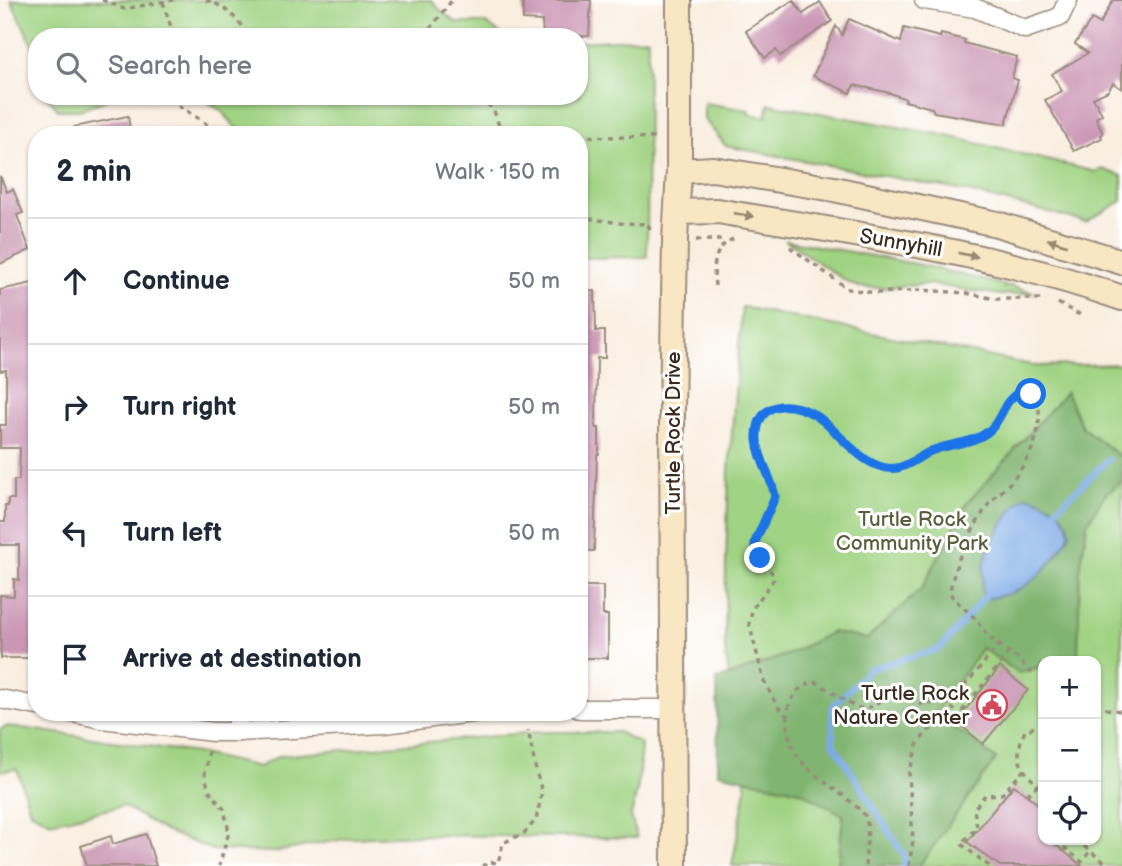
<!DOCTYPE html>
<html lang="en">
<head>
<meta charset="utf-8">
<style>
  body { margin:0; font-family:"Balsamiq Sans",sans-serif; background:#f2f2f3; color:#1f2937 }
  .controls { position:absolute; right:21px; bottom:21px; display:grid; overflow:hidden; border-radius:14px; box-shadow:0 2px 5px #0004 }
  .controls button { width:63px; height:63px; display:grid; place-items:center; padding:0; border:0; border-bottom:2px solid #e0e1e3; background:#fff; color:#1f2937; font:35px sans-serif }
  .stop { position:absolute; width:21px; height:21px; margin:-16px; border:5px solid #1a73e8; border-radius:50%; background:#fff }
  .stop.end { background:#1a73e8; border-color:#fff; box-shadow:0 2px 7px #0008 }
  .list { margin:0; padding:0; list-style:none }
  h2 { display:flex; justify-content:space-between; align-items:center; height:91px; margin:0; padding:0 28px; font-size:30px }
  h2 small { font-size:23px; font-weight:400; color:#747a83 }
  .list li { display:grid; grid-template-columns:46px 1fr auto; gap:21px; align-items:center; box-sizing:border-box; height:126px; padding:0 28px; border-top:2px solid #e0e1e3 }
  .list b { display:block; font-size:26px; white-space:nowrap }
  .list em { font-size:23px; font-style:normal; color:#747a83 }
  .icon { flex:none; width:38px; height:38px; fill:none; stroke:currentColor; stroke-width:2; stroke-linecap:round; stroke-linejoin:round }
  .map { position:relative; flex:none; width:1122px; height:866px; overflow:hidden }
  .search { position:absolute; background:#fff; box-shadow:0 2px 5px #0004; left:28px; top:28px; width:560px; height:77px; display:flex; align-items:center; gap:18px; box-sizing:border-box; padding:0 24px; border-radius:28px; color:#747a83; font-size:26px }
  .panel { position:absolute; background:#fff; box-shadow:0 2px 5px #0004; left:28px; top:126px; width:560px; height:595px; border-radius:28px }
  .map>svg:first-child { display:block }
  .green { fill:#a0d383; stroke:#6e7e50; stroke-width:2; fill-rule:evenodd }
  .forest { fill:#80b571; stroke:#5e7048; stroke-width:2 }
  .water { fill:#7babe6; stroke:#5b6a82; stroke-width:2 }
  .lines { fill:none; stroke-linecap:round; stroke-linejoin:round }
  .stream { stroke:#7babe6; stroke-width:6 }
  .building { fill:#cb96b4 }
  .street-casing { stroke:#9a8c7f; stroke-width:21 }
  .secondary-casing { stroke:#9a8c7f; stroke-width:28 }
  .path { stroke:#9a8c7f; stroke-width:3.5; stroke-dasharray:5 5; stroke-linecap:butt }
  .street { stroke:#fff; stroke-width:18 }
  .secondary { stroke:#f9e7c3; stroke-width:24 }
  .oneway { fill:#9a8870 }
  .route { stroke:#1a73e8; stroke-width:9 }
  .labels { text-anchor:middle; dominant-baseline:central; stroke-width:6; stroke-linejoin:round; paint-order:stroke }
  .street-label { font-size:21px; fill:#3b2a1e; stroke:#fff }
  .park-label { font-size:21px; fill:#595d3c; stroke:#fff }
  .poi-label { font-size:21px; fill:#3b2a1e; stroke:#fff; text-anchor:end }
</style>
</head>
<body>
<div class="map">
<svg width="1122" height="866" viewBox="0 0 1122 866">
  <rect width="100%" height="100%" fill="#fff"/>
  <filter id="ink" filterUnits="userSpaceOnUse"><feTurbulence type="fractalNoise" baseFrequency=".0143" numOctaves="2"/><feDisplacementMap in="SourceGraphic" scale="14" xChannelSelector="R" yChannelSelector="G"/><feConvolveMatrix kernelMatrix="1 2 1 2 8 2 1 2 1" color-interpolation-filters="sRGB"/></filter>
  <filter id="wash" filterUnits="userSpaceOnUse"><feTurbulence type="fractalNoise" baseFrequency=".00686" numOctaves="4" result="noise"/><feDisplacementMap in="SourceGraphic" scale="28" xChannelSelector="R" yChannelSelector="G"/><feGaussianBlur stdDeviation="1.57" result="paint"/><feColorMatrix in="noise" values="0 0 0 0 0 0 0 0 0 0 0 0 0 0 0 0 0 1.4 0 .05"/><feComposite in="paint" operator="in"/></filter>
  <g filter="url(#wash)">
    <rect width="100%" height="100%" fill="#f9eee0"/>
    <g class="green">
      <polygon points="11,0 432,0 439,9 457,23 486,23 505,37 37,37 37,62 32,44"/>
      <polygon points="648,38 647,257 579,258 579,135 242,135 223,112 199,96 579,96 579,42"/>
      <polygon points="47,96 116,96 80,110 58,110"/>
      <polygon points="704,103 749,110 749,114 766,117 769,104 943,135 1096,172 1102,169 1122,176 1122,201 1086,222 964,191 726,146 704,119"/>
      <polygon points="785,240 921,265 1004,285 1004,288 1008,285 1034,293 1001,295 928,284 883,288 858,287 844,280"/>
      <path d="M742,307L1037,366L1122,364V866H732L746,789L725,649L726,563L729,469ZM1043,661H1096V840H1043Z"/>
      <polygon points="8,726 197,753 259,767 279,756 536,732 618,732 641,744 638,786 631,816 637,838 419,835 350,838 276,852 213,850 165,831 123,806 51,822 30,811 17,769 0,771 0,729"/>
    </g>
    <polygon class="forest" points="1066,392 1082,427 1122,458 1122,482 1105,494 1087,524 1080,570 1078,656 1061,661 1043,661 1043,666 1019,673 982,648 935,713 996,759 919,866 838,866 843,815 800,791 718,773 717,680 791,653 832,632 867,639 922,588 966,504"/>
    <path class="water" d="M1028,496C1048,502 1067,511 1070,533C1060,553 1041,577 1022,588C1010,595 996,597 983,599C982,586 982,573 985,560C989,544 1013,502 1028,496Z"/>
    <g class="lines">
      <g class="stream">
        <polyline points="1051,514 1109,459"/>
        <polyline points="904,866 905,857 833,743 832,707 869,669 940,649 988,593"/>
      </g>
    </g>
    <g id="blocks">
      <g class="building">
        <polygon points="523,0 591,0 589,36 543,37 542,21 523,20"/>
        <polygon points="793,0 803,14 820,2 832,21 780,56 776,50 765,58 746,31"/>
        <polygon points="1113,0 1122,0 1122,89 1113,83 1108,91 1093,98 1102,114 1096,118 1103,134 1101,135 1102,138 1074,151 1045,100 1062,91 1052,74 1088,53 1075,44 1092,19 1100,24"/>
        <polygon points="849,19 901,42 904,28 940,37 941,34 965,40 964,43 1017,57 1012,78 1018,80 1006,124 934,112 932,108 905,101 906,99 890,93 854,85 850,93 813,76 836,26 842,35"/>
        <polygon points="128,116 131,135 74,135 74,127"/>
        <polygon points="0,176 7,192 13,189 23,213 17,215 30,250 0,264"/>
        <polygon points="37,282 37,658 1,658 0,595 14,596 14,579 19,580 19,545 0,545 0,522 5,522 5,506 8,506 8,499 14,499 14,480 19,480 20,448 0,448 0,425 6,425 6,370 0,371 0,290"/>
        <polygon points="595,291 596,331 605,331 605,358 597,358 596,428 599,428 599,454 597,455 594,551 579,550 579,292"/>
        <polygon points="579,586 603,586 603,615 608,615 608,658 579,658"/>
        <polygon points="1000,667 1028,690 983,744 956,721"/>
        <polygon points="1014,785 1043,808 1043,840 1050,840 1082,866 1000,866 967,842"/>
        <polygon points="146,834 156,866 87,866 81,846 111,836 113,844"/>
      </g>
    </g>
  </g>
  <g filter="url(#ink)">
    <use href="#blocks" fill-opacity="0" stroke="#9a8c7f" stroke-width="2"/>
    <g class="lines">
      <g class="street-casing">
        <g id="street">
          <polyline points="924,0 975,8 1025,29 1060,17 1068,0"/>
          <polyline points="0,699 37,706"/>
          <polyline points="579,709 672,709"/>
          <polyline points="68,712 102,719 213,732 238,732 384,724 480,712"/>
          <polyline points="238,732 238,712"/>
        </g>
      </g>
      <g class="secondary-casing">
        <g id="secondary">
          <polyline points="679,171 713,169 834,189 997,224 1122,262"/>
          <path d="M677,212L717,211C853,234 992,252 1122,298"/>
          <polyline points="674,866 672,411 675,240 679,171 679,0"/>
        </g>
      </g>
      <g class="path">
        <polyline points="102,0 124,9 173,0"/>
        <path d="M206,0C226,6 238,19 249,37"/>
        <polyline points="163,2 174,37"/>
        <polyline points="424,37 452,0"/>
        <polyline points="175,96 179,106 208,125 208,135"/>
        <polyline points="481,96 494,111 502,135"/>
        <polyline points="579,136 658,138"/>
        <polyline points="579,217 620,223 648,224 651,232"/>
        <polyline points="696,240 721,240"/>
        <polyline points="790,247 848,289 877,293 920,290 966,293 995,299 1041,299"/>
        <path d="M715,286C713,265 713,247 735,238"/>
        <polyline points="1058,303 1078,314 1081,312"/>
        <polyline points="946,699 952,708 959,714"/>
        <polyline points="1096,713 1106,709 1120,711"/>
        <path d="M788,717L777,706L764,681L749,623L753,608L774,579C772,567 759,562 756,551C751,533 771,513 775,497C771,469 737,426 776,405C788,406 805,409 816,416C840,431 861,470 894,468C906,467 917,458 927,453C947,443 976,445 991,429C1002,418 1005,390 1025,392C1035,393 1039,401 1039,410C1041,439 1026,466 1007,486C1000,493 993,498 988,505C981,515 975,526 969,537C961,549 952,577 950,592L953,598L976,619L989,637L1017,658L1032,673"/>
        <path d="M1043,723L1025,731C1012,759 1021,771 1043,789"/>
        <polyline points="209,751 205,773 208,789 224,809 229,832 219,866"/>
        <polyline points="1027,795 1038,785"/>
        <polyline points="1063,840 1060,844 1082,862 1090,851 1110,866"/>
        <polyline points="1076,840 1090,851"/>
        <polyline points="482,866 490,862 498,863 503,843 524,833 536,820 542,792 536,771 528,730"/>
        <path d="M865,866L868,828L866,817C842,786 791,773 788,728C788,720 787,713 789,706C794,692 802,684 816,682L855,707C876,713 879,694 901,691L918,704C957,704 976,672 998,645"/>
        <polyline points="909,866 913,841 909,773 918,743 928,731 958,716 1009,652"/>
        <polyline points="989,866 961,844 977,827 974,809 985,795 1002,794 1024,770"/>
      </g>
      <use href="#street" class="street"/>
      <use href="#secondary" class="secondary"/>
    </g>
    <defs><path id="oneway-solid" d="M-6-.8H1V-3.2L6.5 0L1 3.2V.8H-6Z" transform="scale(1.75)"/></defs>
    <g class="oneway">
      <use href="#oneway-solid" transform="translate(744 215) rotate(10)"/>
      <use href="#oneway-solid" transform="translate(1057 242) rotate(-163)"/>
      <use href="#oneway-solid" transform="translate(968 255) rotate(11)"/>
    </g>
  </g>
  <g class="lines" filter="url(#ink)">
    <path class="route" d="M760,558L755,549V542L775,497C772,477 759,461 757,440C755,400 791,399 818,417C840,432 865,473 897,468C909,466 920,456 931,451C949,443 976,444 991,429C1003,417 1003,400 1020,392L1031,394"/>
  </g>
  <defs>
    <g id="civic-ring" transform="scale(1.575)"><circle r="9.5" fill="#fff" stroke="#d1495b" stroke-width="1.5"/><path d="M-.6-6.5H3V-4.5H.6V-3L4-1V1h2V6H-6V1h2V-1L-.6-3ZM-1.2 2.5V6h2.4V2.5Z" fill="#d1495b"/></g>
  </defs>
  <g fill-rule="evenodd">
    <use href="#civic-ring" x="992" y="705"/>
  </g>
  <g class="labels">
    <g class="street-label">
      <text transform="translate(901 243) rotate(10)">Sunnyhill</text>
      <text transform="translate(673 433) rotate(-90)">Turtle Rock Drive</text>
    </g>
    <g class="park-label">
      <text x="912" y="519">Turtle Rock<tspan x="912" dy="24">Community Park</tspan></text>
    </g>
    <g class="poi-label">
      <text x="969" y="693">Turtle Rock<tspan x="969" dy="24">Nature Center</tspan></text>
    </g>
  </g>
</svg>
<div class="controls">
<button>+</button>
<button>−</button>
<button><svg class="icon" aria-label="locate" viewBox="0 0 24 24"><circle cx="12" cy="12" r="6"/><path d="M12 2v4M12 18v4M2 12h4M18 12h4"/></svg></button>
</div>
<div class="stop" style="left:1031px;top:394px"></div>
<div class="stop end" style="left:760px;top:558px"></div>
<div class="search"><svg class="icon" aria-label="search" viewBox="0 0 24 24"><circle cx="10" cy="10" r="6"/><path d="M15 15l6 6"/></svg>Search here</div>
<section class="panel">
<h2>2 min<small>Walk · 150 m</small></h2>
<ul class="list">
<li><svg class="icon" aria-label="ahead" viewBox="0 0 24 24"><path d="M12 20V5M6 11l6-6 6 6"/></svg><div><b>Continue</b></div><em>50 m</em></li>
<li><svg class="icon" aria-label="right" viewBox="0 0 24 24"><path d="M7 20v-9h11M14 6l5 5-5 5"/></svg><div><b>Turn right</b></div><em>50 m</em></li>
<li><svg class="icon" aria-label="left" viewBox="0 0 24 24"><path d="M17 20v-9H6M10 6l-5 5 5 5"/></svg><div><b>Turn left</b></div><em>50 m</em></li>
<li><svg class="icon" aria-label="arrive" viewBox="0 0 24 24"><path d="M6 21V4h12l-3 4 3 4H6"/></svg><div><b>Arrive at destination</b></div></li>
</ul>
</section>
</div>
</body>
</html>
